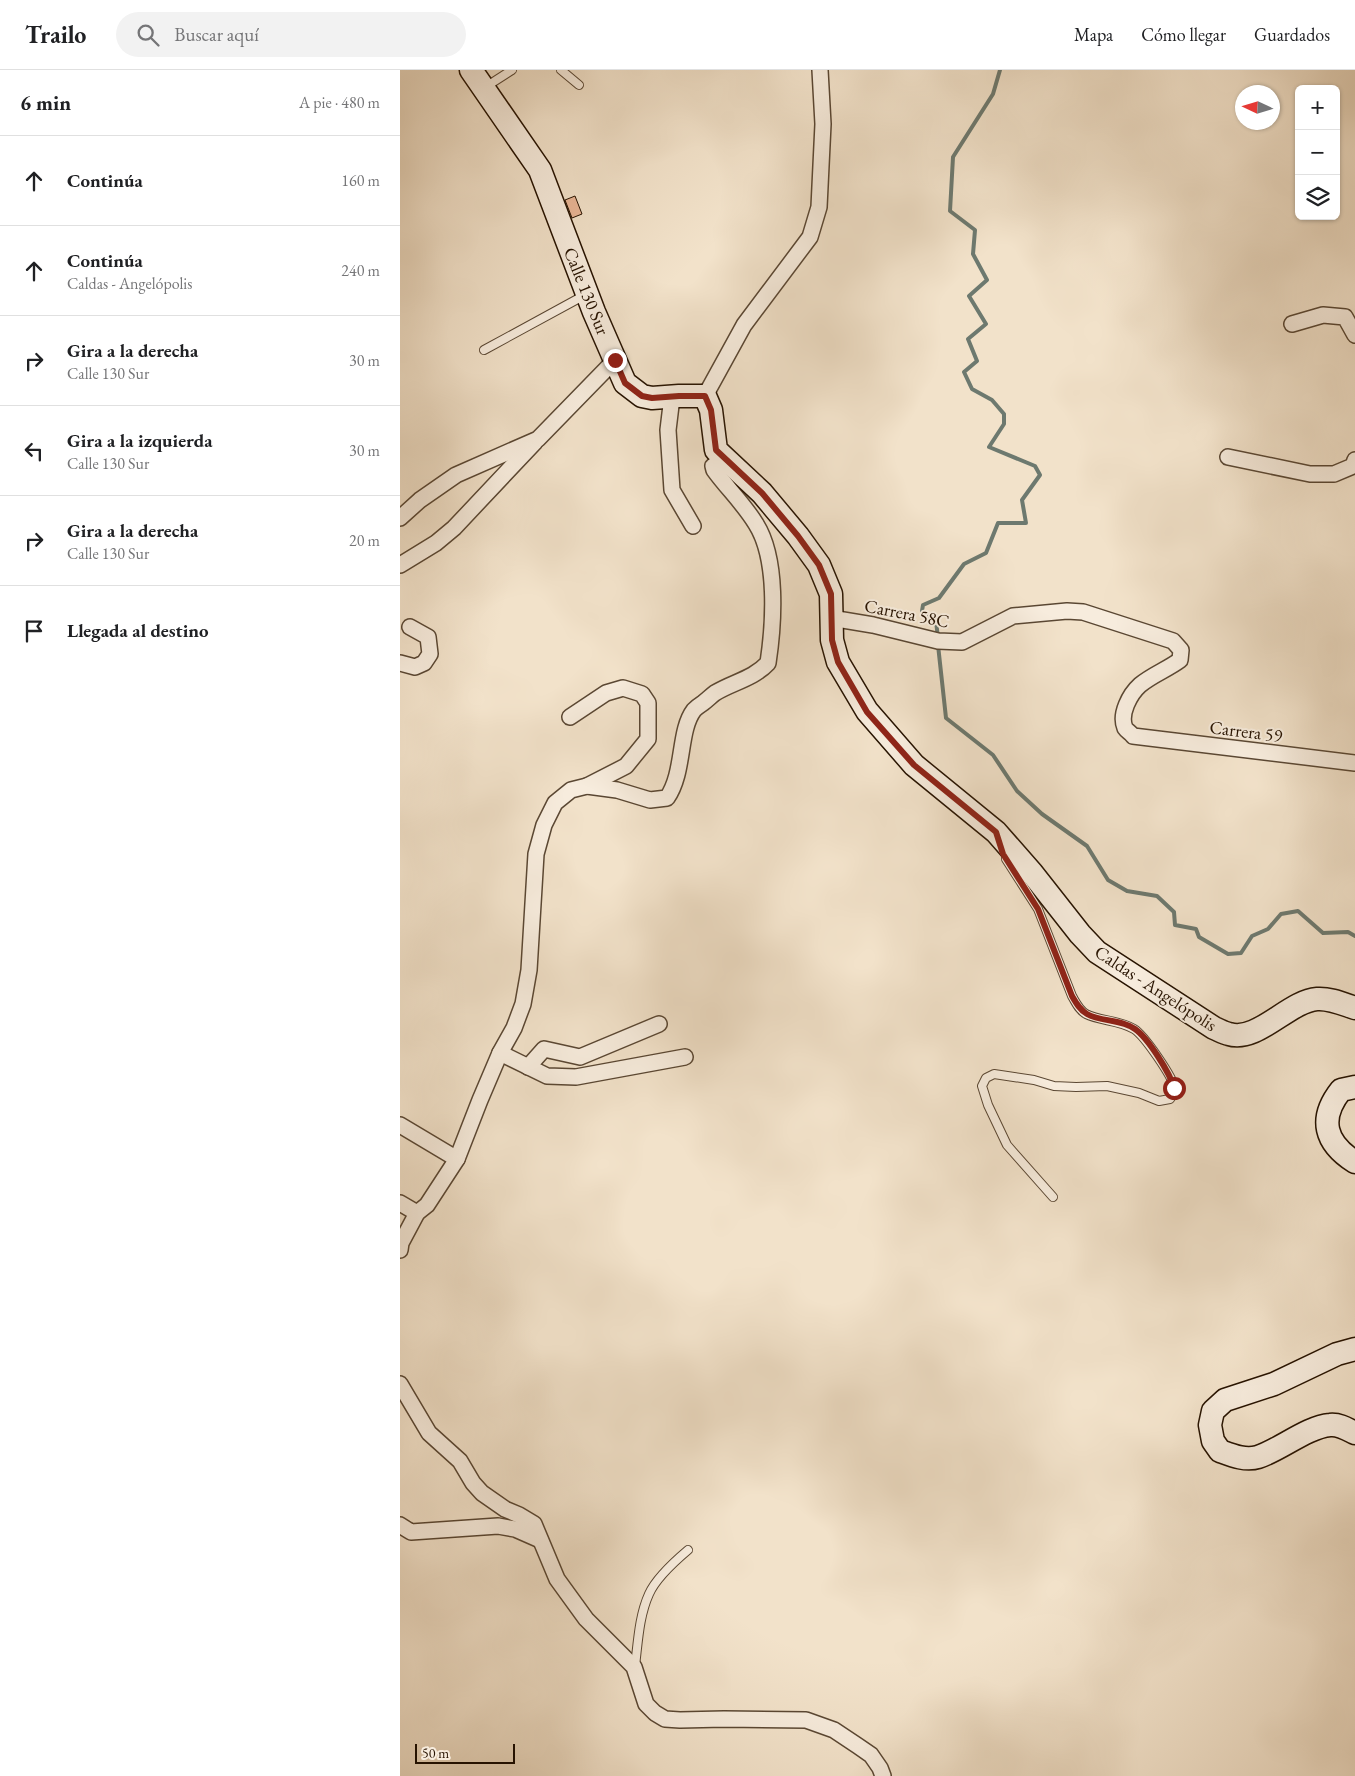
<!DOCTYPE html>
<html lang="es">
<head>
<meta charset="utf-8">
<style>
  body { margin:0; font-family:"EB Garamond",serif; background:#f2f2f2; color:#202124 }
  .controls { position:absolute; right:15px; top:15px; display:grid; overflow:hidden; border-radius:8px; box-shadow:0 1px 4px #0004 }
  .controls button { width:45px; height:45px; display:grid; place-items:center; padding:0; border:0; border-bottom:1px solid #e0e0e0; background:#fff; color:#202124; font:25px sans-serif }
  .compass { position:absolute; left:835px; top:15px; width:45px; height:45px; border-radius:50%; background:#fff; box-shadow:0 1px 4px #0004; rotate:274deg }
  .scale { position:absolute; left:15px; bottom:12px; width:100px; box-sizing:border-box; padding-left:5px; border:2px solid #271301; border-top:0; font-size:14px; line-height:18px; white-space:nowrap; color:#271301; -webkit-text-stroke:4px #f7ecdd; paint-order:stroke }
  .stop { position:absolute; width:15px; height:15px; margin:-11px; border:4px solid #8f2418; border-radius:50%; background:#fff }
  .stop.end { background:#8f2418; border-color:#fff; box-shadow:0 1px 5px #0008 }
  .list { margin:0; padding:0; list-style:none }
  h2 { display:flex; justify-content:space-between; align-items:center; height:65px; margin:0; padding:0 20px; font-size:21px }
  h2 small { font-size:16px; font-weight:400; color:#757577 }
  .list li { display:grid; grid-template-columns:32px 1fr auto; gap:15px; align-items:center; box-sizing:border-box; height:90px; padding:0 20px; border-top:1px solid #e0e0e0 }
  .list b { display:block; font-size:19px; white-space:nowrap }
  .list p { margin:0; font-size:16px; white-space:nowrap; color:#757577 }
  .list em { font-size:16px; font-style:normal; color:#757577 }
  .icon { flex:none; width:28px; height:28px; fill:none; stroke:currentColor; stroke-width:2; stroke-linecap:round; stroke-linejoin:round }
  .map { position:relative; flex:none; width:955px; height:1706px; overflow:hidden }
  header { display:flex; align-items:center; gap:30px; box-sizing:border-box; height:70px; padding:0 25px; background:#fff; border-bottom:1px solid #e0e0e0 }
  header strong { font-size:24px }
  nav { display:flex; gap:28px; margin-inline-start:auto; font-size:18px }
  .search { width:350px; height:45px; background:#f2f2f2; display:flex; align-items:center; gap:12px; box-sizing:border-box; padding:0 18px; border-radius:28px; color:#757577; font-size:19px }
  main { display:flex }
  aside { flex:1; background:#fff }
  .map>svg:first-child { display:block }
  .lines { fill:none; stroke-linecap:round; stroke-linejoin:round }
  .stream { stroke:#6d796f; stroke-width:4 }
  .building { fill:#e9b696; stroke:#271301 }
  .lane-casing { stroke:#5a4733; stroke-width:10 }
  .street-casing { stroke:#5a4733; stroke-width:18 }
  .secondary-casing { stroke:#271301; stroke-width:25 }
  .lane { stroke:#f7ecdd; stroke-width:8 }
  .street { stroke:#f7ecdd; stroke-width:15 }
  .secondary { stroke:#f7ecdd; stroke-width:22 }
  .route { stroke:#8f2418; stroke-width:6 }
  .labels { text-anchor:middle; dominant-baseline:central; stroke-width:4; stroke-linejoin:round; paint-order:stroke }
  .street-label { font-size:18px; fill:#271301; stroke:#f7ecdd }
</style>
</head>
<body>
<header>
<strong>Trailo</strong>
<div class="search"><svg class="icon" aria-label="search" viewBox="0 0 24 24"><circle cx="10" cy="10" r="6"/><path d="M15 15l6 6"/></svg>Buscar aquí</div>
<nav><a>Mapa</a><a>Cómo llegar</a><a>Guardados</a></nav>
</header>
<main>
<aside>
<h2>6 min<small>A pie · 480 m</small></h2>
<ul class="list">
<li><svg class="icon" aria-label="ahead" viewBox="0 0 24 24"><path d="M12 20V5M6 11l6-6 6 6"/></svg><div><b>Continúa</b></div><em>160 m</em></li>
<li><svg class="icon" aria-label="ahead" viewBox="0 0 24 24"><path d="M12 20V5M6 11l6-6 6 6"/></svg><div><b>Continúa</b><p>Caldas - Angelópolis</p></div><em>240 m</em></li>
<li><svg class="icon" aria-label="right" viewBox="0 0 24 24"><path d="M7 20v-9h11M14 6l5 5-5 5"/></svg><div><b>Gira a la derecha</b><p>Calle 130 Sur</p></div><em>30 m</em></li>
<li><svg class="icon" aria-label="left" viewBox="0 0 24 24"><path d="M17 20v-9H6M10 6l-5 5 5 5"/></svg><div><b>Gira a la izquierda</b><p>Calle 130 Sur</p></div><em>30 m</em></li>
<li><svg class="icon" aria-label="right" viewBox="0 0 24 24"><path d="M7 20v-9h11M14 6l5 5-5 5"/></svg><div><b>Gira a la derecha</b><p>Calle 130 Sur</p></div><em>20 m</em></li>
<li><svg class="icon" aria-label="arrive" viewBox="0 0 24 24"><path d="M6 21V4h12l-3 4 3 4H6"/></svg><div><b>Llegada al destino</b></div></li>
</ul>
</aside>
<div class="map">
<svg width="955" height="1706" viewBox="0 0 955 1706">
  <rect width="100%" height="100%" fill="#f2e2ca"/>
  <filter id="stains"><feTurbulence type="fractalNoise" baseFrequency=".004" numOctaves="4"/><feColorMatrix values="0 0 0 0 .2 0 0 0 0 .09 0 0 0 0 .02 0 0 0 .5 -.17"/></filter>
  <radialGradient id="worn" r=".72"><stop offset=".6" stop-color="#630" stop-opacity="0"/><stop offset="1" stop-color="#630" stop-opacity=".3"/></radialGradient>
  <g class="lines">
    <g class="stream">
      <polyline points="538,568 536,551 522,541 523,535 539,528 564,494 586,483 598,453 626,453 622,430 640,405 635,396 589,377 604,354 604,344 592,330 572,319 564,302 577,291 568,269 586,254 569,226 587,210 573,184 575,160 550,141 553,87 593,24 600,0"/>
      <polyline points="538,575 546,648 593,685 617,721 642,744 687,776 708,810 727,821 757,826 774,842 775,855 796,859 799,867 828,884 841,883 852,866 868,859 881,844 898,841 923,863 948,862 955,866"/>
    </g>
  </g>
  <polygon class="building" points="175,126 182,144 172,148 165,130"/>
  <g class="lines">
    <g class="lane-casing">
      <g id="lane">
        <polyline points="161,0 179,15"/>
        <polyline points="84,18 112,0"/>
        <polyline points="84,280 185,225"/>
        <path d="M606,789L638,839L672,926C676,933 679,940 686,944C700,951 719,950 734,959C744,965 773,1007 775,1019C775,1023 773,1025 770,1029L759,1031L739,1023L707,1016L676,1017L654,1016L634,1010L594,1004L586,1008L582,1016L588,1035L607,1075L653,1127"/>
        <path d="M235,1596C238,1572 239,1546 249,1524C256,1508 275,1491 288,1480"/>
      </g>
    </g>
    <g class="street-casing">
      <g id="street">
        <polyline points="892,254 923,245 945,247 955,265"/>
        <polyline points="305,326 344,255 410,167 419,137 423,54 420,0"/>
        <polyline points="272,327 268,360 272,420 293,456"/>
        <polyline points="828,387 910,404 934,404 953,396 955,390"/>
        <polyline points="0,448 20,430 56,405 138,369 215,290"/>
        <polyline points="0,495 36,473 54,458 135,372"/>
        <path d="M431,548L473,555L538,571L562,572L613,546L667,541L683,542L773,571L781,580L780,590C768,599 752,605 740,615C730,624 719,644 725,658C727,661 731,663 733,666L955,693"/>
        <polyline points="0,593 15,597 24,593 30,584 28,567 10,557"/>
        <polyline points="170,647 206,623 223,618 242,624 248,633 248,669 226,696 187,716"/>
        <polyline points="100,983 147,1006 176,1007 285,987"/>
        <polyline points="128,997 144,979 180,987 259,954"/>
        <polyline points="0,1055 57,1089"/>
        <polyline points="0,1133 17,1143"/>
        <path d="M0,1180L1,1173L17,1143L27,1135L57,1089L80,1030L100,983L114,958L123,934L129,900L136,784L144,755L155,733L171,720L187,716L217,720L250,730L267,728C285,702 278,661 294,640C296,638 300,635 303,633C307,630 311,626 315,623C333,612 353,609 368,593C374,553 378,489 356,454C344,434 327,418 314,400L313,396L324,388"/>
        <polyline points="0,1314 29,1363 60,1391 73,1413 82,1423 105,1439 119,1445 134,1454 157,1509 186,1549 234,1597 246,1634 255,1643 265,1649 280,1650 324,1649 406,1650 434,1660 458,1676 471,1685 480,1698 483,1706"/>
        <polyline points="0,1455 11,1462 98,1456 115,1459 140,1470"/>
      </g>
    </g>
    <g class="secondary-casing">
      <g id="secondary">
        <path d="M71,0L140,100L194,242L225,313L242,326L252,328L279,326H305L311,340L316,380L362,423L398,466L419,495L431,524L432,570L438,592L467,641L514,695L596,762L632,803L680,864L697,882L814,958C819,960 824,963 829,964C857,973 889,931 917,929C930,928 943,934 955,938"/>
        <path d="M955,1017L941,1020C918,1049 925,1073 955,1092"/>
        <path d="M955,1279L937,1284L874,1314L825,1330L813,1341L810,1355L813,1371L820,1381C831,1385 845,1391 858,1387C880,1380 907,1357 930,1355C939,1354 947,1359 955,1363"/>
      </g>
    </g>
    <use href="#lane" class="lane"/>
    <use href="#street" class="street"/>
    <use href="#secondary" class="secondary"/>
  </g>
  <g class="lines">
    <path class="route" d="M215,290L225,313L242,326L252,328L279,326H305L311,340L316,380L362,423L398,466L419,495L431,524L432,570L438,592L467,642L514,695L596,762L603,784L638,839L672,926C676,933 680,940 687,944C701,952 721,949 735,959C748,968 770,1003 774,1018"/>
  </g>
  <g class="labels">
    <g class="street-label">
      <text transform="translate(187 221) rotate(68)">Calle 130 Sur</text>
      <text transform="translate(507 543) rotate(11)">Carrera 58C</text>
      <text transform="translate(846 661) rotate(7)">Carrera 59</text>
      <text transform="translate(756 918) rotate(33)">Caldas - Angelópolis</text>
    </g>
  </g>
  <rect width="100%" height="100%" filter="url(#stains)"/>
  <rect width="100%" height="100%" fill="url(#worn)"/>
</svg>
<div class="controls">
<button>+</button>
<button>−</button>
<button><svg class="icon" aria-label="layers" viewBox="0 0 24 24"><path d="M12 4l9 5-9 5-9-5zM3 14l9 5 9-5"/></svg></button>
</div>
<svg class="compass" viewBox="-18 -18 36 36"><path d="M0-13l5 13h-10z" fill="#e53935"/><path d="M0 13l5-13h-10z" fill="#757577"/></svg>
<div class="scale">50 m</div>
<div class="stop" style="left:774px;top:1018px"></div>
<div class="stop end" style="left:215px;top:290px"></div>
</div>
</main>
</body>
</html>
